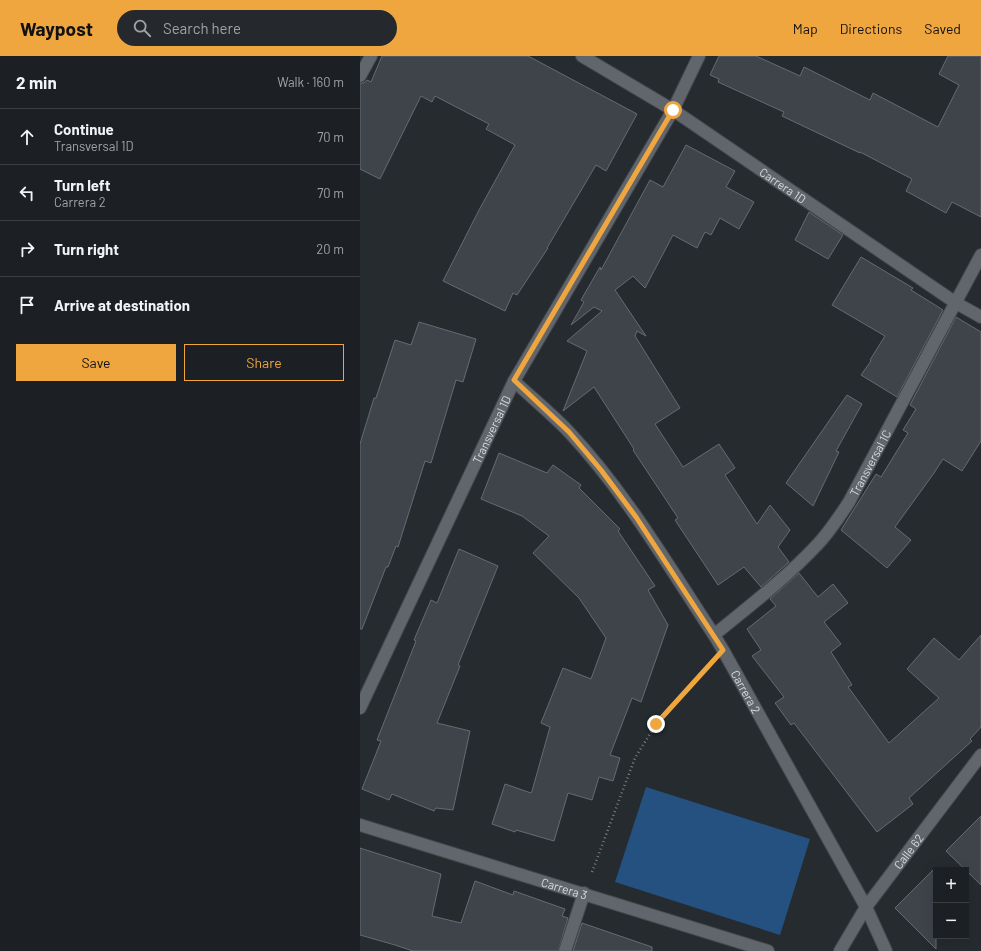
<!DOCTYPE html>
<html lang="en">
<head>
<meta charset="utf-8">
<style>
  body { margin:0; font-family:Barlow,sans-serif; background:#25282c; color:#f1f3f6 }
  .controls { position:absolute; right:12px; bottom:12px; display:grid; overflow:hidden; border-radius:0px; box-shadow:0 4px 16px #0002 }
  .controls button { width:36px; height:36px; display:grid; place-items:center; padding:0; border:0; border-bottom:1px solid #3a3e41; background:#1c2024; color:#f1f3f6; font:20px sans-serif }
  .stop { position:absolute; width:12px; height:12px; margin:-9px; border:3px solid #f0a63f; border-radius:50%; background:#fff }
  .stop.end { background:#f0a63f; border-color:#fff; box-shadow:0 1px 4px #0008 }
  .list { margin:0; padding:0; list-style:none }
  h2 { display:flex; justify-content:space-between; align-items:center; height:52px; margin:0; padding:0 16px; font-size:17px }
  h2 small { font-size:13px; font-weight:400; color:#a0a3a6 }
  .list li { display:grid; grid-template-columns:26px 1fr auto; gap:12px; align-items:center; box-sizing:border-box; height:56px; padding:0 16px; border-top:1px solid #3a3e41 }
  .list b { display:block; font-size:15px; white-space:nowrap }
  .list p { margin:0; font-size:13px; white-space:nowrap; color:#a0a3a6 }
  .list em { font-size:13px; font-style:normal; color:#a0a3a6 }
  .actions { display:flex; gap:8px; padding:12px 16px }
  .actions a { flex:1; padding:9px 0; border:1px solid #f0a63f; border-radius:0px; text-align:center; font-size:14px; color:#f0a63f }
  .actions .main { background:#f0a63f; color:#111 }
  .icon { flex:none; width:22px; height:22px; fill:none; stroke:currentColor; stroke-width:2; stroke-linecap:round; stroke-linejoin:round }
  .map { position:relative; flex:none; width:621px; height:895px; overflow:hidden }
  header { display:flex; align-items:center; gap:24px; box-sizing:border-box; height:56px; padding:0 20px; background:#f0a63f; color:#111 }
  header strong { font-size:19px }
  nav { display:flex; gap:22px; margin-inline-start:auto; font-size:14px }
  .search { width:280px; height:36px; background:#25282c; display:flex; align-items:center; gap:10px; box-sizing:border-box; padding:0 14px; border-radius:22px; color:#a0a3a6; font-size:15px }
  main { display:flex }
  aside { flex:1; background:#1c2024 }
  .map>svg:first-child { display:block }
  .green { fill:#24517f }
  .building { fill:#3f444a; stroke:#666b72 }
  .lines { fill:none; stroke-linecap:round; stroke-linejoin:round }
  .street-casing { stroke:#43474b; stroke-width:14 }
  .secondary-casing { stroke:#43474b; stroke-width:14 }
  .path { stroke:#7b7f83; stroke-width:2.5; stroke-dasharray:1 3; stroke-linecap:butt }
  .street { stroke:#60666c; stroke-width:12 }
  .secondary { stroke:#60666c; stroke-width:12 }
  .route { stroke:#f0a63f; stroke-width:5 }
  .labels { text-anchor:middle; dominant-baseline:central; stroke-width:3; stroke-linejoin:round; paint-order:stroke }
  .street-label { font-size:12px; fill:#d7dade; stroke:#111316 }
</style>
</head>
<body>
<header>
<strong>Waypost</strong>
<div class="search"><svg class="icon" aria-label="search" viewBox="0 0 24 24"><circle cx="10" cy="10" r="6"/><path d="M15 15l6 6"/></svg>Search here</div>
<nav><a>Map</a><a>Directions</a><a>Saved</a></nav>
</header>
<main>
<aside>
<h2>2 min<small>Walk · 160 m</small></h2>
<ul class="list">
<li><svg class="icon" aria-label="ahead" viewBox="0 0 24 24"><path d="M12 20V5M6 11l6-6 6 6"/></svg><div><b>Continue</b><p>Transversal 1D</p></div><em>70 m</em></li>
<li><svg class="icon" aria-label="left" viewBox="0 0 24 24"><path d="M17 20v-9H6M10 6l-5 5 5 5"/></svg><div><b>Turn left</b><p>Carrera 2</p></div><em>70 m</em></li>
<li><svg class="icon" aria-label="right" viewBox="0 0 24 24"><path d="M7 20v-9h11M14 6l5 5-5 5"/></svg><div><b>Turn right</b></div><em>20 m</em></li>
<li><svg class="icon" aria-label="arrive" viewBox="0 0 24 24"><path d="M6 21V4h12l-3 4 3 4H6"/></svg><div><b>Arrive at destination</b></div></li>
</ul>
<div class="actions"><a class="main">Save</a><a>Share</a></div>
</aside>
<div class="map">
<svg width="621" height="895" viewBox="0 0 621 895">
  <rect width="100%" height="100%" fill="#262b30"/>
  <polygon class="green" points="286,731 450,783 420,879 255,826"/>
  <g class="building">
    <polygon points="22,0 168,0 277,58 246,115 236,109 187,192 188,192 157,239 153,237 145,255 83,225 119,154 155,89 126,73 129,68 75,40 72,46 61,40 20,123 0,113 0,27 4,27 7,24 11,26"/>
    <polygon points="359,0 396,0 440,20 444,11 510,44 513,37 578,71 599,29 579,18 588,0 621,0 621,161 592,146 586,157 546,135 552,123 500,96 500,97 422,60 424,56 358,26 359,23 350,19"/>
    <polygon points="326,89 375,115 366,131 394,146 379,173 360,162 351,179 345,176 337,192 313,179 285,232 273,220 255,234 286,280 277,275 275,280 320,352 295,368 323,411 359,388 375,412 365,419 397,468 410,449 430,474 418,491 429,506 401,531 384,511 358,529 315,464 318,462 273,394 274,393 234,331 203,355 227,295 207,285 242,255 234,251 211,269 224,246 221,244 240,211 241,214 290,124 303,131"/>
    <polygon points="449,156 483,179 468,203 435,184"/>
    <polygon points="501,201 553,232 551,234 583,254 537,341 501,319 511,305 510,304 525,280 472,249"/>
    <polygon points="596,261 621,276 621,385 602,415 583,403 574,417 535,471 551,484 527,512 481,474 516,418 521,421 548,377 543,374 556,353 550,349"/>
    <polygon points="59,266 116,283 103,326 96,324 71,407 65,405 38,491 36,490 28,511 26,511 2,573 0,573 0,388 14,342 16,342 35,284 51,289"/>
    <polygon points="487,339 502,348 476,395 479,396 453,450 426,427"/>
    <polygon points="139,397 187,417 193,409 221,429 219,432 260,473 258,475 295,530 288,534 308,569 281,646 272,642 250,699 260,702 253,725 239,721 232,744 208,737 194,785 156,774 155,776 132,768 145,728 171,737 172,735 190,671 181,667 203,612 231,623 246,582 219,542 173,497 189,480 162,460 121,443"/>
    <polygon points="99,493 138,510 98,609 100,610 77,667 110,675 93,754 76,752 74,755 32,738 29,744 2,733 21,685 17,684 56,585 54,584 71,544 77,547"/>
    <polygon points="439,517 458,541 473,528 488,547 464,566 481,588 471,596 492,629 488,631 529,687 579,642 547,613 574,582 599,604 621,579 621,671 610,683 612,685 549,742 553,748 517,776 434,667 431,669 415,647 424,641 392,600 401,594 387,573 416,550 410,543"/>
    <polygon points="621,760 621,829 586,795"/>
    <polygon points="0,792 81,818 72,860 101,867 115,825 153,839 154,835 205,853 202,860 208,862 198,895 53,895 35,889 0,879"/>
    <polygon points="576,811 576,893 535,852"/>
    <polygon points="222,867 292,891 292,895 213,895"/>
  </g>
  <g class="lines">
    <g class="street-casing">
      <g id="street">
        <path id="s1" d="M222,0L313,54L596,247L621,261"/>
        <polyline points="0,20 11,0"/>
        <path id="s2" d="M154,325C172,342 192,358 209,376C266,437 309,511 354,579L363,594L506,851L526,895"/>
        <path id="s3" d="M354,579C388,551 425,523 456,490C469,477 479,461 489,446L621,199"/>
        <path id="s4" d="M0,652L154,325L313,54L339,0"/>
        <polyline points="205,895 224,837"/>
        <path id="s5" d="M480,895L506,851L621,699"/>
      </g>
    </g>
    <g class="secondary-casing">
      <g id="secondary">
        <path id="s6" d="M0,769L408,895"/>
      </g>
    </g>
    <polyline class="path" points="232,816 275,702 296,668 346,612"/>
    <use href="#street" class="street"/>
    <use href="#secondary" class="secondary"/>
  </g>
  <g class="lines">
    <polyline class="route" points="296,668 363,594 276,461 241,414 209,376 154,324 313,54"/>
  </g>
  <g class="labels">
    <g class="street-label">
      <text stroke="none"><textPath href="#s1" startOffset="239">Carrera 1D</textPath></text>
      <text stroke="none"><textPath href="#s4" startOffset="308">Transversal 1D</textPath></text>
      <text stroke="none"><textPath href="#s3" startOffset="235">Transversal 1C</textPath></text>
      <text stroke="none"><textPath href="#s2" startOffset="390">Carrera 2</textPath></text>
      <text stroke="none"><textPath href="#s5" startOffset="121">Calle 62</textPath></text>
      <text stroke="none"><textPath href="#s6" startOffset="214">Carrera 3</textPath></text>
    </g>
  </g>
</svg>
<div class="controls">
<button>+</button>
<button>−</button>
</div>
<div class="stop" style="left:313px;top:54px"></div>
<div class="stop end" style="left:296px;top:668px"></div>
</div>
</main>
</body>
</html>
